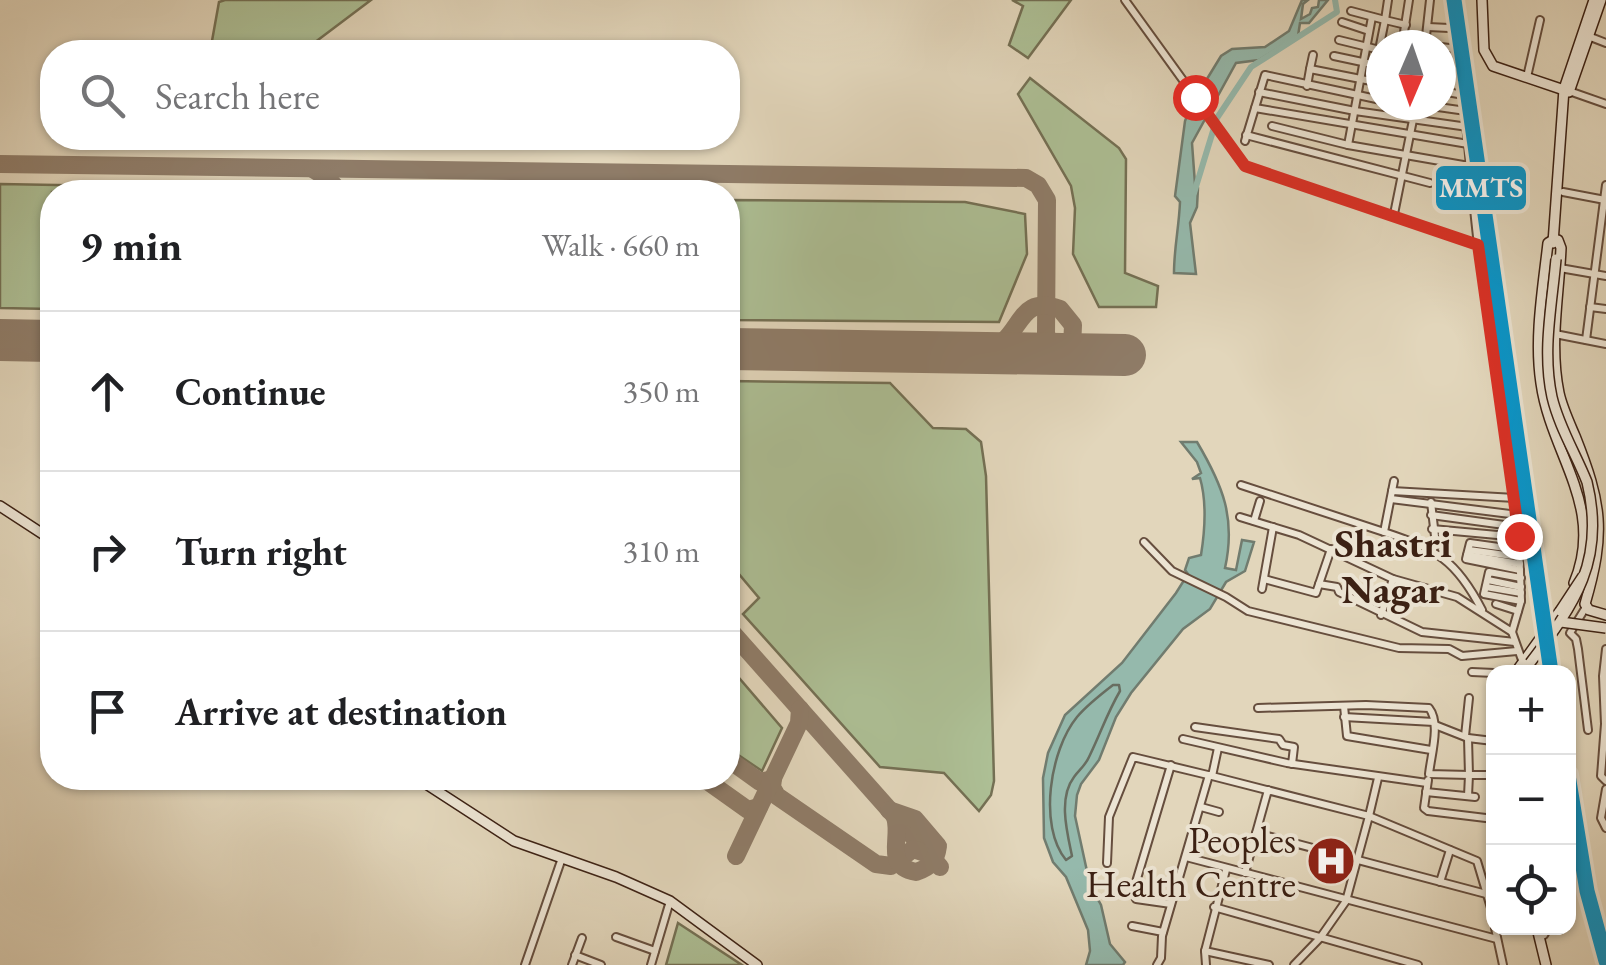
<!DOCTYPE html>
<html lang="en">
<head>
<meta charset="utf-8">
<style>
  body { margin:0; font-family:"EB Garamond",serif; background:#f2f2f2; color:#202124 }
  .controls { position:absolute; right:30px; bottom:30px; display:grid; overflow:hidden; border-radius:20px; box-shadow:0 2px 8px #0004 }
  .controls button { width:90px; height:90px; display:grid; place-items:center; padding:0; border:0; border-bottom:2px solid #e0e0e0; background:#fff; color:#202124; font:50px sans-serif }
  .compass { position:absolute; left:1366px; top:30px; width:90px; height:90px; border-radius:50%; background:#fff; box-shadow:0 2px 8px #0004; rotate:182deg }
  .stop { position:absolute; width:30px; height:30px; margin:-22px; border:8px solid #d93025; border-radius:50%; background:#fff }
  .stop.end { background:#d93025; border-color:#fff; box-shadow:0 2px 10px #0008 }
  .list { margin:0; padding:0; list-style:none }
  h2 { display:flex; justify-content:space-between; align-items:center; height:130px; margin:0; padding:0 40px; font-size:42px }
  h2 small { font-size:32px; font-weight:400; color:#757577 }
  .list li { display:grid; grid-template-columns:65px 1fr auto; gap:30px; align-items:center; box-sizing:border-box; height:160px; padding:0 40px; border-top:2px solid #e0e0e0 }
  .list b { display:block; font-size:38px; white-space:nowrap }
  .list em { font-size:32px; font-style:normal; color:#757577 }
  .icon { flex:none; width:55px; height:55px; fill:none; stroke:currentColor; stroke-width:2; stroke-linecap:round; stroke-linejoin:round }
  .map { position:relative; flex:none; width:1606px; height:965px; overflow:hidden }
  .search { position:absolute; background:#fff; box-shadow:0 2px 8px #0004; left:40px; top:40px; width:700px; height:110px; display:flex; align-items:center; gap:25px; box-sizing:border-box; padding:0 35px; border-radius:40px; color:#757577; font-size:38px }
  .panel { position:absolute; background:#fff; box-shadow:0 2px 8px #0004; left:40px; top:180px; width:700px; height:610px; border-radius:40px }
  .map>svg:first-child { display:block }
  .green { fill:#adbf95; stroke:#747054; stroke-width:2.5 }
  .water { fill:#95b9ac; stroke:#717c6f; stroke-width:2.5 }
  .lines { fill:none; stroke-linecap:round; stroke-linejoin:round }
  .shore { stroke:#686d60; stroke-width:2.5 }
  .canal { stroke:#95b9ac; stroke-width:6 }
  .taxiway { stroke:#8f7c68; stroke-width:18 }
  .runway { stroke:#8f7c68; stroke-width:42 }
  .street-casing { stroke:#664e3e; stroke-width:10 }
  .secondary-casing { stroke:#3c2114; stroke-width:12 }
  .street { stroke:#ece4d3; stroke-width:6 }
  .secondary { stroke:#ece4d3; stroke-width:9 }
  .secondary-bridge-casing { stroke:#3c2114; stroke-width:12; stroke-linecap:butt }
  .secondary-bridge { stroke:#ece4d3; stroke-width:9 }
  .rail-1-casing { stroke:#ece4d3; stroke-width:22 }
  .rail-1 { stroke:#0696cc; stroke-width:15 }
  .route { stroke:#d93025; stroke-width:12 }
  .labels { text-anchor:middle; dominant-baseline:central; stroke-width:8; stroke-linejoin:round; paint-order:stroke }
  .poi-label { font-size:38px; fill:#3c2114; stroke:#ece4d3; text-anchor:end }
  .neighbourhood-label { font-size:40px; font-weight:bold; fill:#3c2114; stroke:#ece4d3 }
  .line-badge { stroke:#ece4d3; stroke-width:4 }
  .badge-label { font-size:28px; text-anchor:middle; font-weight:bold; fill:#fff }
</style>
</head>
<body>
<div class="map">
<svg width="1606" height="965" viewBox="0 0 1606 965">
  <rect width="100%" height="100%" fill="#e2d6bb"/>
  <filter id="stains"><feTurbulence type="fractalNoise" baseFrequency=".002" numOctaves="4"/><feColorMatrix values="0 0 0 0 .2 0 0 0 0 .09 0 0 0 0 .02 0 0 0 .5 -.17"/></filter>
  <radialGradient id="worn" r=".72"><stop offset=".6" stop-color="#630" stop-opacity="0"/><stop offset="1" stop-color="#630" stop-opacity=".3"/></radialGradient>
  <g class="green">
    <polygon points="225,0 371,0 302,52 210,52 219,2"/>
    <polygon points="1012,0 1071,0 1028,58 1009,45 1023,6"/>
    <polygon points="1030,78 1119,148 1126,159 1125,273 1158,286 1156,307 1099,307 1073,254 1075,208 1071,186 1018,94"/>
    <polygon points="0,184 285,189 293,192 52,192 52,309 0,308"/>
    <polygon points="728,200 965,202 1025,214 1027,254 999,322 728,320"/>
    <polygon points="728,381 890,383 933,428 966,429 981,442 986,476 994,781 991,795 979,811 944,773 880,767 743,614 759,598 728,561"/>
    <polygon points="728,665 782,728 762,771 728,748"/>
    <polygon points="678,923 742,965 666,965"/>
  </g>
  <g class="water">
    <path d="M1302,0H1308L1303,4L1301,19L1310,14L1312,8L1318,7L1319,0H1328L1309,23H1300L1298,36L1259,60L1236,63L1192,143L1195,184L1198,188L1197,207L1190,223L1196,274L1174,273C1174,248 1179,227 1180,202L1175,196L1185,121L1191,105L1221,56L1232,49L1265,47L1289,31Z"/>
    <path d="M1181,442H1197C1223,486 1236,518 1225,568L1236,570L1242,540L1254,542L1245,571L1226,582L1210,609L1183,629L1131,693L1116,717L1099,760L1081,784L1077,795L1075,816L1090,885L1101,905L1110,944L1125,962L1123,965H1086L1090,951L1088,930L1066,877L1053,862L1044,838L1043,778L1048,753L1065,715L1122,663L1176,593L1188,574L1185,570L1189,558L1201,555C1205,530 1207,502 1200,478L1192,479L1201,473L1197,462Z"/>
  </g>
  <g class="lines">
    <path class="shore" d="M1113,685H1119L1120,691C1107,713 1100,735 1089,757C1085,766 1079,770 1074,777C1058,798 1067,832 1072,856L1066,860C1038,826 1050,750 1077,717C1087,705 1100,695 1113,685Z"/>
    <polyline class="canal" points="1194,193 1217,118 1251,67 1337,12 1335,0"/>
    <g class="taxiway">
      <polyline points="0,164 1026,178 1038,185 1047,200 1046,335 1054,347 1068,354"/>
      <polyline points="313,169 326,177 340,192"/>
      <path d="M981,353C1025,343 1013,292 1060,309L1073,325L1072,348C1052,377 1013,359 985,353"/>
      <polyline points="728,628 940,867"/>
      <polyline points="728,759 760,782 773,779 772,787 777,796 876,864 891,866 913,849 928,854"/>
      <polyline points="703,778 748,810 759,807"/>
      <path d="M889,810L915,819L938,846C936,861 931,867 916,872C883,866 902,839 895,817"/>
      <polyline points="736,856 799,723 800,709"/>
    </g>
    <g class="runway">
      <polyline points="0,340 52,341"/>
      <polyline points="728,349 1125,355"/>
    </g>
    <g class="street-casing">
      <g id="street">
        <polyline points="1125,0 1245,166 1478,245 1518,515 1521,601 1512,632 1522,660"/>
        <polyline points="1351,11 1385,20 1388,0"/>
        <polyline points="1342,22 1369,31"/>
        <polyline points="1428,27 1449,28"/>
        <polyline points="1588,36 1606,43"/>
        <polyline points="1403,38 1430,45"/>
        <polyline points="1339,40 1380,50"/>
        <polyline points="1402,45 1409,0"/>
        <polyline points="1425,45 1430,0"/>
        <path d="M1441,47L1457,49C1467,114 1470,180 1478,245"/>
        <polyline points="1379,50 1385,20 1406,25"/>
        <polyline points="1334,56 1381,66"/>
        <polyline points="1441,62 1459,66"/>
        <polyline points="1310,69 1313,55"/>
        <polyline points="1527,77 1540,20"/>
        <polyline points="1441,78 1462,80"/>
        <polyline points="1307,86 1310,69 1381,83"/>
        <polyline points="1441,91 1464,95"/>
        <polyline points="1569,91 1606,104"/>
        <polyline points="1259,92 1355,111 1468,127"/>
        <polyline points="1424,105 1466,111"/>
        <polyline points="1255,108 1468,144"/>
        <polyline points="1272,126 1348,145 1469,166"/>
        <polyline points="1246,135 1430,183"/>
        <polyline points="1245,141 1265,75 1381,100"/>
        <polyline points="1348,145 1372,17"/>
        <polyline points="1563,192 1605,200"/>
        <polyline points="1394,214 1416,105"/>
        <polyline points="1560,268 1606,276"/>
        <polyline points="1590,307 1606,309"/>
        <polyline points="1555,334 1606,344"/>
        <polyline points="1586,340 1606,185"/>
        <path d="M1394,481L1384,532C1438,550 1456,560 1482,610"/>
        <polyline points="1241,485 1384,532"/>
        <polyline points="1392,491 1515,498"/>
        <polyline points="1391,499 1518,515"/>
        <polyline points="1431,515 1519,527"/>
        <polyline points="1240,517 1299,535 1393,579 1457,597 1512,632"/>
        <polyline points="1254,521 1260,501"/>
        <polyline points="1432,529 1519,537"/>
        <polyline points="1144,542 1172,571 1226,597 1248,611 1399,648 1449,649 1462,656 1517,651"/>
        <polyline points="1469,550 1520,557"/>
        <polyline points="1520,550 1470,543 1466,559 1520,570"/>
        <polyline points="1430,552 1436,545 1431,502"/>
        <polyline points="1467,555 1520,564"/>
        <polyline points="1521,578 1489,572 1484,594 1521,601"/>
        <polyline points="1264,579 1316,593 1331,549"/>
        <polyline points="1488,580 1521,587"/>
        <polyline points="1319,584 1337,587 1339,592 1422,632 1515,642"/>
        <polyline points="1486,587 1521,593"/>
        <polyline points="1262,589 1273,527"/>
        <polyline points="1496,604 1518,611"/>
        <polyline points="1586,607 1570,633 1576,639 1578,649 1588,730"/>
        <polyline points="1381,615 1393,579"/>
        <polyline points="1606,649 1603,676 1605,724 1601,776 1606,781"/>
        <polyline points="1472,672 1494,673"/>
        <polyline points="1344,706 1347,736 1431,750"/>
        <path d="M1258,708L1366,705L1429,708C1441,723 1431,755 1429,774L1469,775L1468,738"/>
        <polyline points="1344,717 1434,722"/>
        <polyline points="1435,725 1468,738 1493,741"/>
        <polyline points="1195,727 1279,739 1283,745 1294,747 1292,764"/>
        <polyline points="1494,734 1494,781"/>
        <polyline points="1465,736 1469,698"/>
        <polyline points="1183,739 1287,763 1427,783"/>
        <polyline points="1218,748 1212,776 1369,816 1378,778"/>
        <polyline points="1428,780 1424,808 1428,811 1494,819"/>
        <polyline points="1606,789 1601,818 1606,828"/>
        <polyline points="1426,792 1475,797"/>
        <polyline points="1468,796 1469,775 1493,775"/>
        <polyline points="1201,807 1219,812"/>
        <polyline points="1256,833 1268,790"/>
        <polyline points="1186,857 1497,939"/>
        <polyline points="1107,863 1109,817 1133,757 1212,776"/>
        <polyline points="1226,870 1205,951 1269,965"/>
        <polyline points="1245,873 1256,833 1490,895"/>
        <polyline points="1440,882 1450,850"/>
        <polyline points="1171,904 1136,899 1133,892 1171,765"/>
        <polyline points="1214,907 1418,965"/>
        <polyline points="1132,926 1163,932"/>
        <polyline points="1495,928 1503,965"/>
        <polyline points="1544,935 1548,928"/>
        <polyline points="616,937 655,951"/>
        <polyline points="1205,951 1206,965"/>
        <polyline points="575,955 601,965"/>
        <polyline points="525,965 562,858"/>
        <polyline points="572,965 582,938"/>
        <polyline points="651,965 670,901"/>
        <polyline points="1157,965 1161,958 1162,936 1209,775"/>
        <polyline points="1294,965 1320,938 1346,901 1369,816 1477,861 1494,918"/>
      </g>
    </g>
    <g class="secondary-casing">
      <g id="secondary">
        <polyline points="1482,0 1484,50 1493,66 1567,91"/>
        <polyline points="1569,92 1601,0"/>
        <path d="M1553,240L1548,243C1543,288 1534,338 1541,383C1551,455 1606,507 1574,583"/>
        <path d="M1558,240L1561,248C1559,296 1549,344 1559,393C1562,407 1569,422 1575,436C1602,504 1606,532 1585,604L1589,610L1606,615"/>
        <polyline points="1553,243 1564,89 1594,0"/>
        <polyline points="0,506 52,540"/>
        <polyline points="1516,672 1560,611"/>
        <polyline points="1524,672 1530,663"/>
        <polyline points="417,778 514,841 616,877 670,901 757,965"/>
        <polyline points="1537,928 1546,965"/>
      </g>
    </g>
    <use href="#street" class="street"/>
    <use href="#secondary" class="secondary"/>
    <g class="secondary-bridge-casing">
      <g id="secondary-bridge">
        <polyline points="1560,611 1583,576"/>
        <polyline points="1561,622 1606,628"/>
        <path d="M1530,663C1575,604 1606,560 1587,482C1576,454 1559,427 1552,397C1542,351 1552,305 1556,259"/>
      </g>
    </g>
    <use href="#secondary-bridge" class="secondary-bridge"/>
    <g class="rail-1-casing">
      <g id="rail-1">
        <polyline points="1454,0 1551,672"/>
        <polyline points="1568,775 1587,891 1606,961"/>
      </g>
    </g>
    <use href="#rail-1" class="rail-1"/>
  </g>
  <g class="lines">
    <polyline class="route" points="1195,97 1245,166 1478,245 1519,536"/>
  </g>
  <defs>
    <g id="hospital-disc" transform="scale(2.5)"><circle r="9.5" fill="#8f2418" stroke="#ece4d3"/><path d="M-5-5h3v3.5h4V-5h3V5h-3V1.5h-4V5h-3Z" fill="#fff"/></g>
  </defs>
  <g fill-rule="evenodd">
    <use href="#hospital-disc" x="1331" y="861"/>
  </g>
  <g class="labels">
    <g class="poi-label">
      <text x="1296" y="839">Peoples<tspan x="1296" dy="44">Health Centre</tspan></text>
    </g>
    <g class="neighbourhood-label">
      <text x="1393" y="543">Shastri<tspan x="1393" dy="46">Nagar</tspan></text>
    </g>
  </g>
  <rect class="line-badge" x="1434" y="164" width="94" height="48" rx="10" fill="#0696cc"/>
  <g class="badge-label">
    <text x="1481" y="197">MMTS</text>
  </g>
  <rect width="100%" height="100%" filter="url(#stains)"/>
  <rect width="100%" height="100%" fill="url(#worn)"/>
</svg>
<div class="controls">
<button>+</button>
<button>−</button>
<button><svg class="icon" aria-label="locate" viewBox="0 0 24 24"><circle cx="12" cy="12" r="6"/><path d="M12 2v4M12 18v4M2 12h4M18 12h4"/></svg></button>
</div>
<svg class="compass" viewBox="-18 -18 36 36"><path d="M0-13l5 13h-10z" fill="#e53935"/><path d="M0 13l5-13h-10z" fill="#757577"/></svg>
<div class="stop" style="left:1195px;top:97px"></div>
<div class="stop end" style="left:1519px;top:536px"></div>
<div class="search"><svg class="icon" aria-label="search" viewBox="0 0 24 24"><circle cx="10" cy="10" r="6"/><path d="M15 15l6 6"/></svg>Search here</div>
<section class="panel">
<h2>9 min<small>Walk · 660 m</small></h2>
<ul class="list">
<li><svg class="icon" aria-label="ahead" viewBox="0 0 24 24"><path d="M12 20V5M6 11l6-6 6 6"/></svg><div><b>Continue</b></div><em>350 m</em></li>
<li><svg class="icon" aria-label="right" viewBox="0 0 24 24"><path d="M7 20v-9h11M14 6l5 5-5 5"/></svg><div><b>Turn right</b></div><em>310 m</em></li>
<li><svg class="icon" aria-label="arrive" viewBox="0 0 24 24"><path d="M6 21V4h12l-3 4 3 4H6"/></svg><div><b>Arrive at destination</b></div></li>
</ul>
</section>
</div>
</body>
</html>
